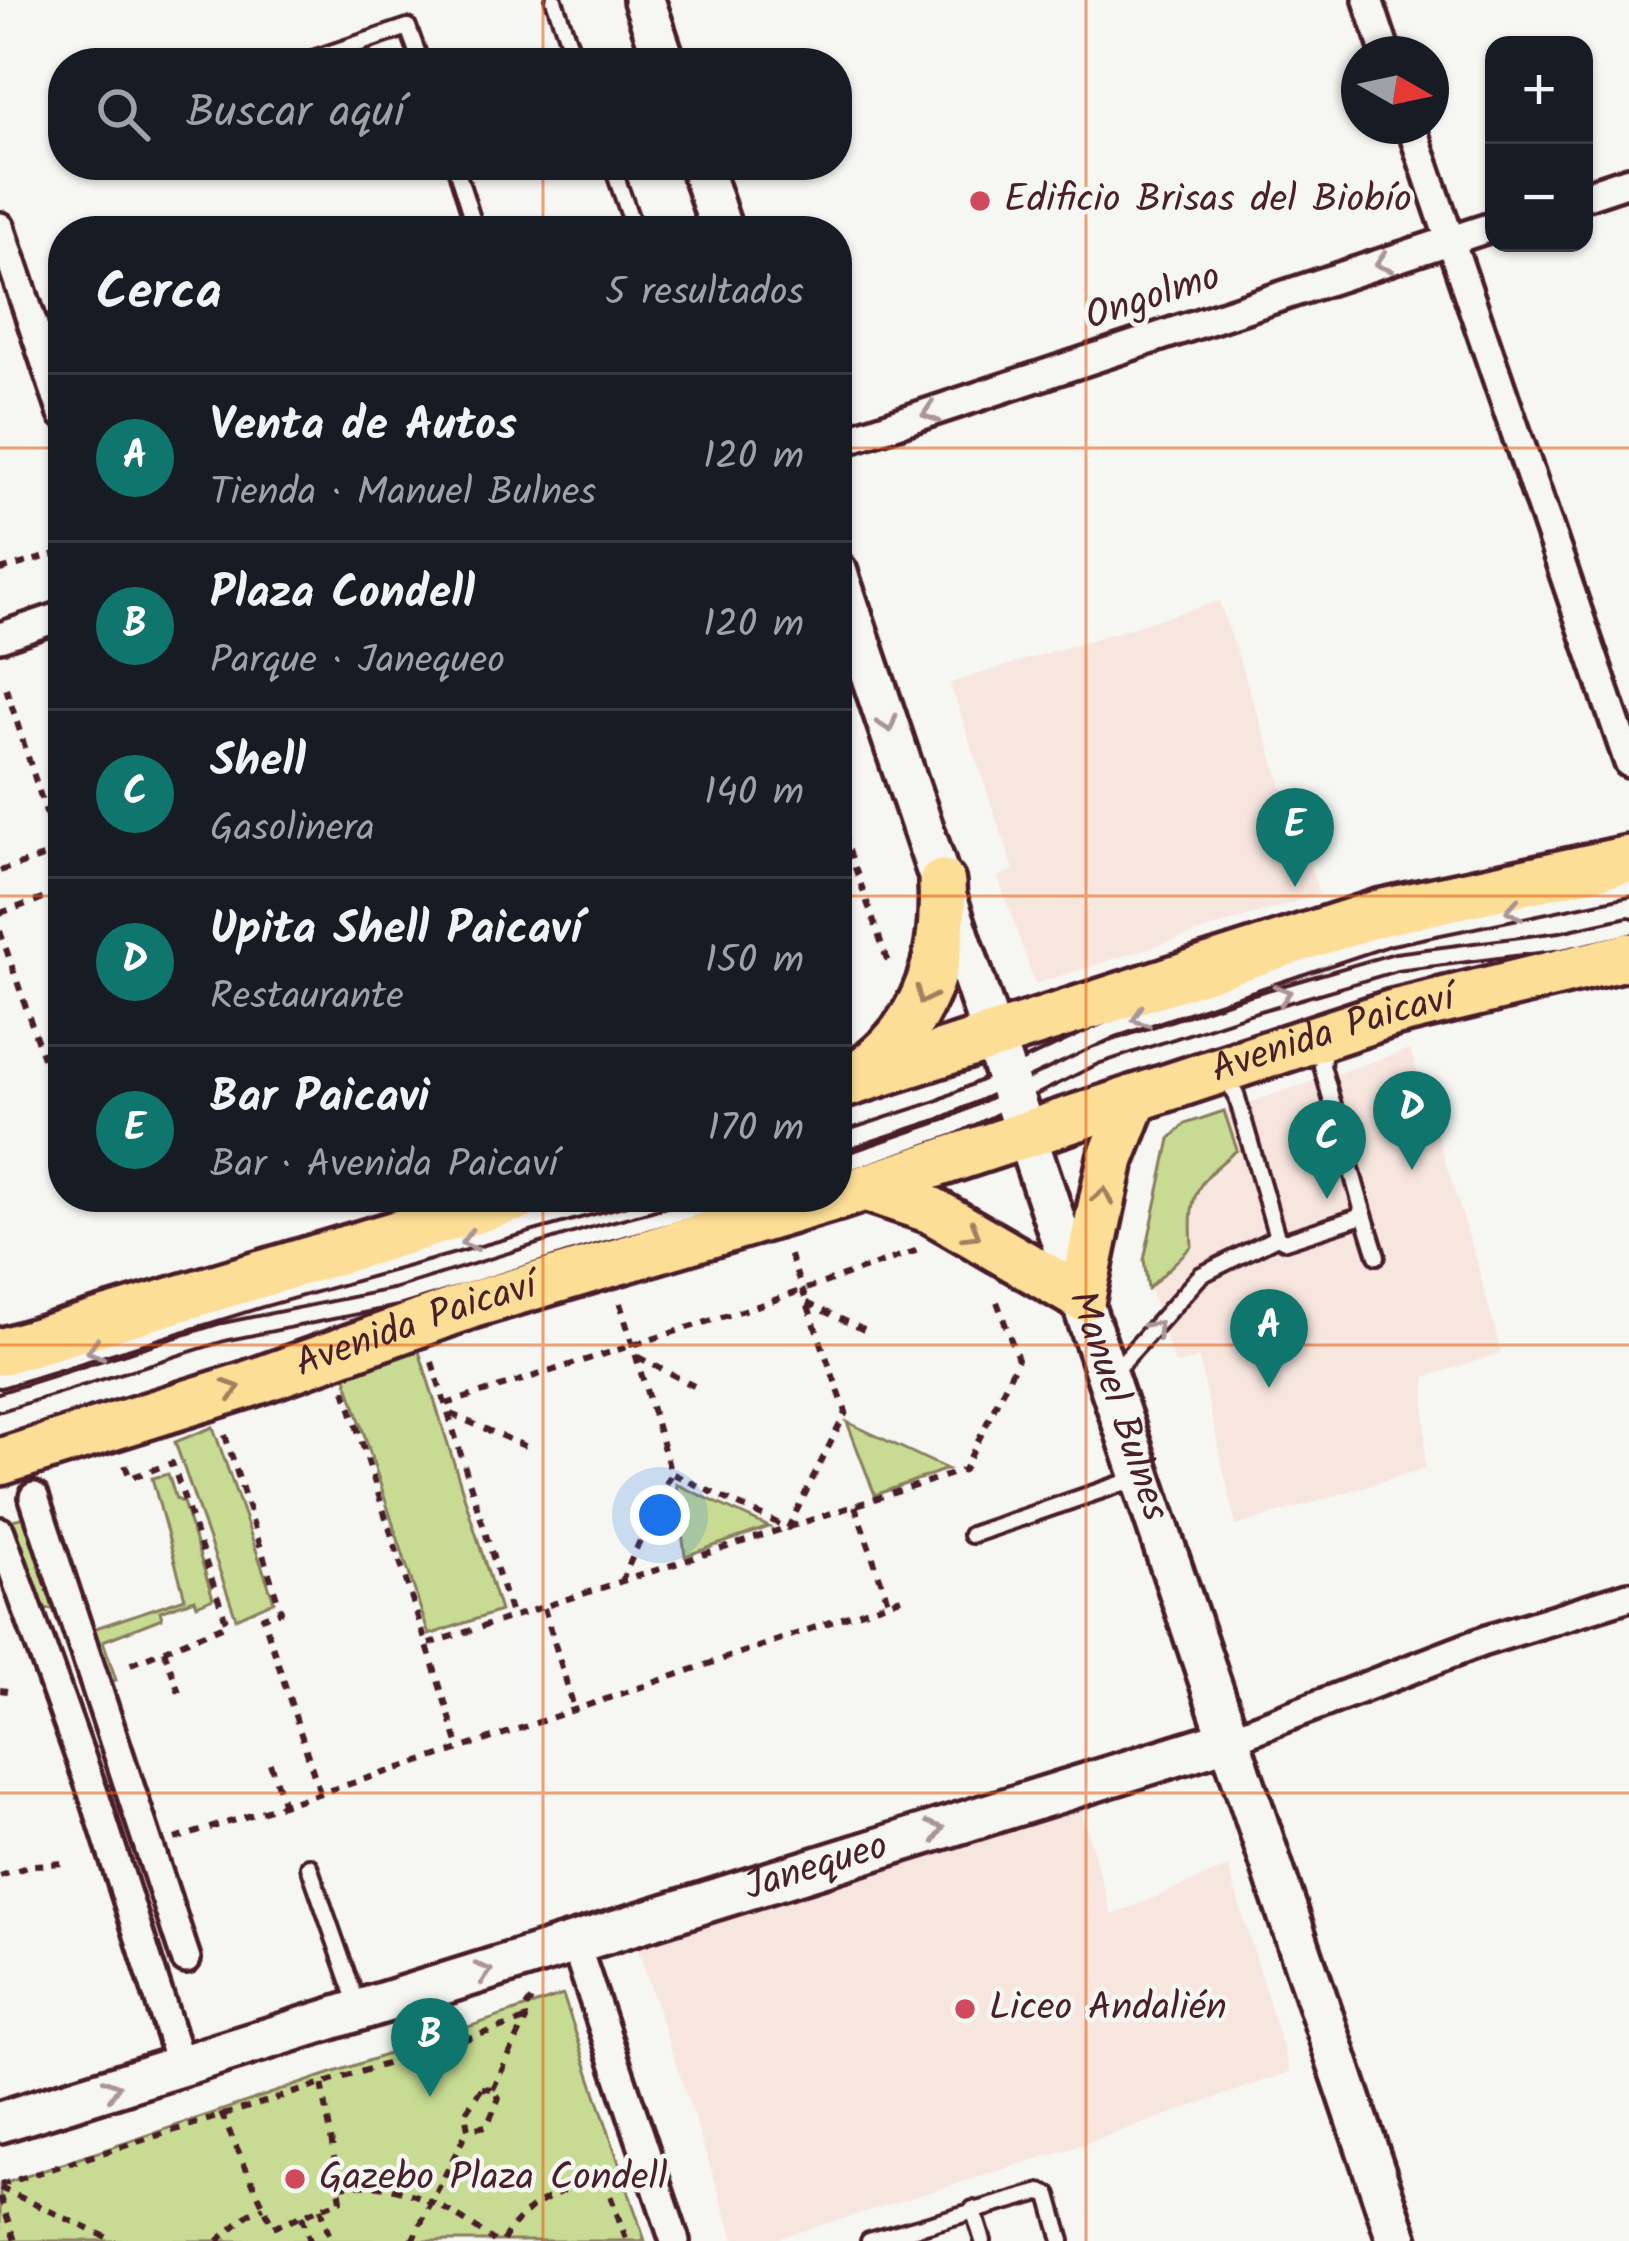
<!DOCTYPE html>
<html lang="es">
<head>
<meta charset="utf-8">
<style>
  body { margin:0; font-family:Kalam,sans-serif; background:#20242c; color:#f1f3f6 }
  .controls { position:absolute; right:36px; top:36px; display:grid; overflow:hidden; border-radius:24px; box-shadow:0 3px 9px #0004 }
  .controls button { width:108px; height:108px; display:grid; place-items:center; padding:0; border:0; border-bottom:3px solid #363941; background:#171b24; color:#f1f3f6; font:60px sans-serif }
  .compass { position:absolute; left:1341px; top:36px; width:108px; height:108px; border-radius:50%; background:#171b24; box-shadow:0 3px 9px #0004; rotate:99deg }
  .you { position:absolute; left:660px; top:1515px; width:42px; height:42px; margin:-30px; border:9px solid #fff; border-radius:50%; background:#1a73e8; box-shadow:0 0 0 18px #1a73e833 }
  .badge { display:grid; place-items:center; width:78px; height:78px; border-radius:50%; background:#0f766e; color:#fff; font-size:39px; font-weight:700 }
  .pin { position:absolute; translate:-50% -99px; filter:drop-shadow(0 3px 6px #0008) }
  .pin::after { content:''; position:absolute; top:63px; width:42px; height:36px; background:inherit; clip-path:polygon(0 0,100% 0,50% 100%) }
  .list { margin:0; padding:0; list-style:none }
  h2 { display:flex; justify-content:space-between; align-items:center; height:156px; margin:0; padding:0 48px; font-size:51px }
  h2 small { font-size:39px; font-weight:400; color:#9ea1a6 }
  .list li { display:grid; grid-template-columns:78px 1fr auto; gap:36px; align-items:center; box-sizing:border-box; height:168px; padding:0 48px; border-top:3px solid #363941 }
  .list b { display:block; font-size:45px; white-space:nowrap }
  .list p { margin:0; font-size:39px; white-space:nowrap; color:#9ea1a6 }
  .list em { font-size:39px; font-style:normal; color:#9ea1a6 }
  .icon { flex:none; width:66px; height:66px; fill:none; stroke:currentColor; stroke-width:2; stroke-linecap:round; stroke-linejoin:round }
  .map { position:relative; flex:none; width:1629px; height:2241px; overflow:hidden }
  .search { position:absolute; background:#171b24; box-shadow:0 3px 9px #0004; left:48px; top:48px; width:804px; height:132px; display:flex; align-items:center; gap:30px; box-sizing:border-box; padding:0 42px; border-radius:48px; color:#9ea1a6; font-size:45px }
  .panel { position:absolute; background:#171b24; box-shadow:0 3px 9px #0004; left:48px; top:216px; width:804px; height:996px; border-radius:48px }
  .map>svg:first-child { display:block }
  .built { fill:#f7e6de }
  .green { fill:#c7dc92; stroke:#887e5e; stroke-width:3 }
  .lines { fill:none; stroke-linecap:round; stroke-linejoin:round }
  .lane-casing { stroke:#4a1f2b; stroke-width:22 }
  .street-casing { stroke:#4a1f2b; stroke-width:36 }
  .secondary-casing { stroke:#4a1f2b; stroke-width:48 }
  .primary-casing { stroke:#4a1f2b; stroke-width:54 }
  .path { stroke:#4a1f2b; stroke-width:6; stroke-dasharray:9 9; stroke-linecap:butt }
  .lane { stroke:#f6f6f2; stroke-width:14 }
  .street { stroke:#f6f6f2; stroke-width:27 }
  .secondary { stroke:#f6f6f2; stroke-width:39 }
  .primary { stroke:#fcde96; stroke-width:45 }
  .oneway { stroke:#a99598 }
  .oneway2 { stroke:#a37e60 }
  .grid { fill:none; stroke:#e8590c; stroke-width:3; stroke-opacity:0.55 }
  .poi-dot { fill:#d1495b; stroke:#f6f6f2; stroke-width:4.5 }
  .labels { text-anchor:middle; dominant-baseline:central; stroke-width:9; stroke-linejoin:round; paint-order:stroke }
  .poi-label { font-size:39px; fill:#4a1f2b; stroke:#f6f6f2; text-anchor:start }
  .street-label { font-size:39px; fill:#4a1f2b; stroke:#f6f6f2 }
</style>
</head>
<body>
<div class="map">
<svg width="1629" height="2241" viewBox="0 0 1629 2241">
  <rect width="100%" height="100%" fill="#f6f6f2"/>
  <filter id="ink" filterUnits="userSpaceOnUse"><feTurbulence type="fractalNoise" baseFrequency=".00833" numOctaves="2"/><feDisplacementMap in="SourceGraphic" scale="24" xChannelSelector="R" yChannelSelector="G"/><feConvolveMatrix kernelMatrix="1 2 1 2 8 2 1 2 1" color-interpolation-filters="sRGB"/></filter>
  <g filter="url(#ink)">
    <g class="built">
      <polygon points="1219,601 1319,894 1035,984 998,877 1014,870 950,683"/>
      <polygon points="1410,1049 1477,1263 1501,1353 1425,1377 1425,1468 1236,1526 1199,1359 1175,1364 1144,1272 1170,1139 1185,1124"/>
      <polygon points="1078,1801 1112,1915 1228,1867 1290,2072 1070,2149 770,2241 735,2241 637,1947"/>
    </g>
    <g class="green">
      <path d="M1224,1111L1237,1150C1197,1182 1188,1192 1192,1246L1148,1289L1144,1260L1170,1139L1185,1124Z"/>
      <polygon points="418,1348 500,1611 429,1635 344,1372"/>
      <polygon points="847,1422 947,1469 875,1495"/>
      <polygon points="213,1427 274,1601 236,1618 175,1442"/>
      <polygon points="168,1474 176,1499 183,1502 213,1598 197,1605 195,1599 160,1611 162,1618 103,1641 116,1680 105,1684 87,1631 185,1598 152,1478"/>
      <polygon points="676,1484 769,1527 685,1556"/>
      <polygon points="30,1516 60,1607 37,1612 7,1521"/>
      <polygon points="563,1995 645,2241 0,2241 0,2185"/>
    </g>
    <g class="lines">
      <g class="lane-casing">
        <g id="lane">
          <polyline points="554,0 576,63"/>
          <polyline points="313,59 408,27 421,63"/>
          <polyline points="455,165 476,231"/>
          <polyline points="612,165 635,231"/>
          <polyline points="1222,1075 1236,1094 1277,1237 1285,1241 1359,1217 1362,1208 1322,1066 1325,1042"/>
          <polyline points="837,1143 938,1110 1114,1028 1387,937 1629,887"/>
          <polyline points="837,1166 951,1127 1096,1055 1245,1006 1396,962 1561,941 1629,926"/>
          <polyline points="401,1197 410,1225"/>
          <polyline points="1362,1208 1377,1256"/>
          <polyline points="1111,1375 1201,1275 1277,1237"/>
          <polyline points="0,1379 258,1299 622,1197"/>
          <polyline points="0,1402 223,1332 397,1297 597,1235 739,1197"/>
          <polyline points="971,1535 1135,1479"/>
          <polyline points="309,1866 359,2009"/>
          <polyline points="973,2209 983,2241"/>
          <polyline points="869,2241 1041,2192 1049,2195 1062,2241"/>
        </g>
      </g>
      <g class="street-casing">
        <g id="street">
          <polyline points="1368,0 1386,54"/>
          <polyline points="1411,126 1629,763"/>
          <polyline points="1584,196 1629,181"/>
          <polyline points="0,227 63,414"/>
          <polyline points="837,443 1494,226"/>
          <polyline points="0,637 63,616"/>
          <polyline points="34,1497 186,1959"/>
          <polyline points="0,1532 96,1801 181,2066"/>
          <polyline points="1227,1740 1484,1641 1629,1596"/>
          <polyline points="575,1943 675,2241"/>
        </g>
      </g>
      <g class="secondary-casing">
        <g id="secondary">
          <polyline points="644,0 665,63"/>
          <polyline points="700,165 722,231"/>
          <path id="s1" d="M837,573L1398,2241"/>
          <path id="s2" d="M0,2122L1227,1740"/>
        </g>
      </g>
      <g class="primary-casing">
        <g id="primary">
          <path d="M859,1073C925,1029 946,959 942,883"/>
          <polyline points="837,1087 1379,913 1629,859"/>
          <polyline points="865,1188 931,1210 1082,1298 1111,1159 1135,1098"/>
          <path id="s3" d="M837,1197L1393,1013L1629,956"/>
          <polyline points="0,1352 520,1197"/>
          <path id="s4" d="M0,1462L246,1385L471,1305L836,1197"/>
        </g>
      </g>
      <g class="path">
        <polyline points="0,570 63,552"/>
        <polyline points="6,688 63,866"/>
        <polyline points="837,816 890,968"/>
        <polyline points="0,871 58,852"/>
        <polyline points="0,913 63,892"/>
        <polyline points="0,931 56,1096 63,1098"/>
        <polyline points="620,1303 671,1473 788,1528 846,1412 789,1253"/>
        <polyline points="807,1303 866,1331"/>
        <polyline points="638,1357 694,1386"/>
        <polyline points="432,1362 512,1618"/>
        <polyline points="345,1390 460,1749"/>
        <polyline points="446,1404 760,1305 921,1249"/>
        <polyline points="451,1414 527,1447"/>
        <polyline points="225,1435 281,1611 263,1617 320,1793"/>
        <polyline points="125,1465 130,1478 172,1463 227,1624 126,1666"/>
        <polyline points="855,1506 889,1604"/>
        <polyline points="621,1582 671,1473"/>
        <polyline points="544,1608 575,1711"/>
        <polyline points="429,1644 964,1470 1018,1359 995,1296"/>
        <polyline points="164,1650 180,1695"/>
        <polyline points="0,1690 7,1691"/>
        <polyline points="270,1763 284,1805"/>
        <polyline points="175,1839 460,1749 901,1598"/>
        <polyline points="0,1876 33,1865 66,1863"/>
        <polygon points="482,2088 493,2089 499,2098 487,2126 468,2129 465,2113"/>
        <polyline points="493,2089 526,2020 524,2010 536,1993"/>
        <polyline points="221,2113 273,2227 341,2200 322,2082"/>
        <polyline points="0,2185 526,2020"/>
        <path d="M339,2186C398,2178 448,2207 494,2241"/>
        <polyline points="0,2188 115,2241"/>
        <polyline points="0,2197 15,2241"/>
        <polyline points="321,2208 331,2241"/>
        <polyline points="302,2216 310,2241"/>
        <polyline points="218,2241 250,2213 264,2207"/>
        <polyline points="412,2241 468,2129"/>
        <path d="M503,2241C523,2202 565,2190 603,2176L627,2241"/>
      </g>
      <use href="#lane" class="lane"/>
      <use href="#street" class="street"/>
      <use href="#secondary" class="secondary"/>
      <use href="#primary" class="primary"/>
    </g>
    <defs><path id="oneway-chevron" d="M-2-3.5L2.5 0L-2 3.5" fill="none" stroke-width="1.6" stroke-linecap="round" stroke-linejoin="round" transform="scale(3)"/></defs>
    <g class="oneway">
      <use href="#oneway-chevron" transform="translate(1383 263) rotate(162)"/>
      <use href="#oneway-chevron" transform="translate(930 413) rotate(162)"/>
      <use href="#oneway-chevron" transform="translate(888 724) rotate(71)"/>
      <use href="#oneway-chevron" transform="translate(1514 910) rotate(169)"/>
      <use href="#oneway-chevron" transform="translate(1283 994) rotate(-17)"/>
      <use href="#oneway-chevron" transform="translate(1140 1018) rotate(160)"/>
      <use href="#oneway-chevron" transform="translate(469 1241) rotate(164)"/>
      <use href="#oneway-chevron" transform="translate(1155 1328) rotate(-48)"/>
      <use href="#oneway-chevron" transform="translate(95 1350) rotate(163)"/>
      <use href="#oneway-chevron" transform="translate(936 1830) rotate(-17)"/>
      <use href="#oneway-chevron" transform="translate(484 1972) rotate(-17)"/>
      <use href="#oneway-chevron" transform="translate(112 2088) rotate(-17)"/>
    </g>
    <g class="oneway2">
      <use href="#oneway-chevron" transform="translate(924 996) rotate(115)"/>
      <use href="#oneway-chevron" transform="translate(1103 1196) rotate(-78)"/>
      <use href="#oneway-chevron" transform="translate(972 1233) rotate(31)"/>
      <use href="#oneway-chevron" transform="translate(232 1389) rotate(-18)"/>
    </g>
  </g>
  <path class="grid" d="M543,0V63M1086,0V2241M543,165V231M0,448H63M837,448H1629M0,896H63M837,896H1629M543,1197V2241M0,1345H1629M0,1793H1629"/>
  <g class="poi-dot">
    <circle cx="980" cy="201" r="12"/>
    <circle cx="965" cy="2009" r="12"/>
    <circle cx="295" cy="2179" r="12"/>
  </g>
  <g class="labels">
    <g class="poi-label">
      <text x="1004" y="201">Edificio Brisas del Biobío</text>
      <text x="989" y="2009">Liceo Andalién</text>
      <text x="319" y="2179">Gazebo Plaza Condell</text>
    </g>
    <g class="street-label">
      <text transform="translate(1153 298) rotate(-18)">Ongolmo</text>
      <text stroke="none"><textPath href="#s3" startOffset="522">Avenida Paicaví</textPath></text>
      <text stroke="none"><textPath href="#s4" startOffset="438">Avenida Paicaví</textPath></text>
      <text stroke="none"><textPath href="#s1" startOffset="879">Manuel Bulnes</textPath></text>
      <text stroke="none"><textPath href="#s2" startOffset="855">Janequeo</textPath></text>
    </g>
  </g>
</svg>
<div class="controls">
<button>+</button>
<button>−</button>
</div>
<svg class="compass" viewBox="-18 -18 36 36"><path d="M0-13l5 13h-10z" fill="#e53935"/><path d="M0 13l5-13h-10z" fill="#9ea1a6"/></svg>
<div class="you"></div>
<div class="pin badge" style="left:1269px;top:1388px">A</div>
<div class="pin badge" style="left:430px;top:2097px">B</div>
<div class="pin badge" style="left:1327px;top:1199px">C</div>
<div class="pin badge" style="left:1412px;top:1170px">D</div>
<div class="pin badge" style="left:1295px;top:887px">E</div>
<div class="search"><svg class="icon" aria-label="search" viewBox="0 0 24 24"><circle cx="10" cy="10" r="6"/><path d="M15 15l6 6"/></svg>Buscar aquí</div>
<section class="panel">
<h2>Cerca<small>5 resultados</small></h2>
<ul class="list">
<li><span class="badge">A</span><div><b>Venta de Autos</b><p>Tienda · Manuel Bulnes</p></div><em>120 m</em></li>
<li><span class="badge">B</span><div><b>Plaza Condell</b><p>Parque · Janequeo</p></div><em>120 m</em></li>
<li><span class="badge">C</span><div><b>Shell</b><p>Gasolinera</p></div><em>140 m</em></li>
<li><span class="badge">D</span><div><b>Upita Shell Paicaví</b><p>Restaurante</p></div><em>150 m</em></li>
<li><span class="badge">E</span><div><b>Bar Paicavi</b><p>Bar · Avenida Paicaví</p></div><em>170 m</em></li>
</ul>
</section>
</div>
</body>
</html>
